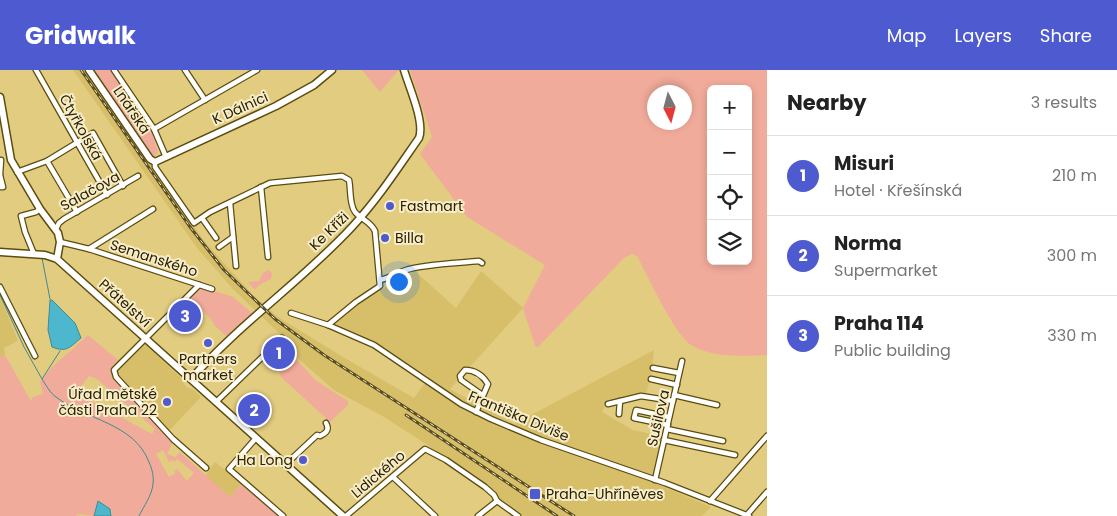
<!DOCTYPE html>
<html lang="en">
<head>
<meta charset="utf-8">
<style>
  body { margin:0; font-family:Poppins,sans-serif; background:#f2f2f2; color:#222 }
  .controls { position:absolute; right:15px; top:15px; display:grid; overflow:hidden; border-radius:8px; box-shadow:0 2px 8px #0003 }
  .controls button { width:45px; height:45px; display:grid; place-items:center; padding:0; border:0; border-bottom:1px solid #e0e0e0; background:#fff; color:#222; font:25px sans-serif }
  .compass { position:absolute; left:647px; top:15px; width:45px; height:45px; border-radius:50%; background:#fff; box-shadow:0 2px 8px #0003; rotate:174deg }
  .you { position:absolute; left:398px; top:211px; width:18px; height:18px; margin:-12px; border:4px solid #fff; border-radius:50%; background:#1a73e8; box-shadow:0 0 0 8px #1a73e833 }
  .badge { display:grid; place-items:center; width:32px; height:32px; border-radius:50%; background:#4d5ad0; color:#fff; font-size:16px; font-weight:700 }
  .pin { position:absolute; translate:-50% -50%; border:2px solid #fff; box-shadow:0 1px 5px #0006 }
  .list { margin:0; padding:0; list-style:none }
  h2 { display:flex; justify-content:space-between; align-items:center; height:65px; margin:0; padding:0 20px; font-size:21px }
  h2 small { font-size:16px; font-weight:400; color:#767676 }
  .list li { display:grid; grid-template-columns:32px 1fr auto; gap:15px; align-items:center; box-sizing:border-box; height:80px; padding:0 20px; border-top:1px solid #e0e0e0 }
  .list b { display:block; font-size:19px; white-space:nowrap }
  .list p { margin:0; font-size:16px; white-space:nowrap; color:#767676 }
  .list em { font-size:16px; font-style:normal; color:#767676 }
  .icon { flex:none; width:28px; height:28px; fill:none; stroke:currentColor; stroke-width:2; stroke-linecap:round; stroke-linejoin:round }
  .map { position:relative; flex:none; width:767px; height:446px; overflow:hidden }
  header { display:flex; align-items:center; gap:30px; box-sizing:border-box; height:70px; padding:0 25px; background:#4d5ad0; color:#fff }
  header strong { font-size:24px }
  nav { display:flex; gap:28px; margin-inline-start:auto; font-size:18px }
  main { display:flex }
  aside { flex:1; background:#fff }
  .map>svg:first-child { display:block }
  .built { fill:#d7bf6a }
  .green { fill:#f1ab9b; fill-rule:evenodd }
  .water { fill:#4db7ce; stroke:#428a90 }
  .lines { fill:none; stroke-linecap:round; stroke-linejoin:round }
  .stream { stroke:#428a90; stroke-width:1 }
  .street-casing { stroke:#5b4c0f; stroke-width:7 }
  .secondary-casing { stroke:#5b4c0f; stroke-width:9 }
  .street { stroke:#fff; stroke-width:4.5 }
  .secondary { stroke:#fff; stroke-width:6 }
  .rail-casing { stroke:#594d22; stroke-width:3 }
  .rail { stroke:#f8edc9; stroke-width:1; stroke-dasharray:4; stroke-linecap:butt }
  .poi-dot { fill:#4d5ad0; stroke:#f8edc9; stroke-width:2 }
  .labels { text-anchor:middle; dominant-baseline:central; stroke-width:4; stroke-linejoin:round; paint-order:stroke }
  .street-label { font-size:14px; fill:#292101; stroke:#f8edc9 }
  .poi-label { font-size:14px; fill:#292101; stroke:#f8edc9; text-anchor:start }
</style>
</head>
<body>
<header>
<strong>Gridwalk</strong>
<nav><a>Map</a><a>Layers</a><a>Share</a></nav>
</header>
<main>
<div class="map">
<svg width="767" height="446" viewBox="0 0 767 446">
  <rect width="100%" height="100%" fill="#e2cc80"/>
  <g class="built">
    <polygon points="73,0 85,0 205,172 251,223 278,247 343,287 414,328 429,307 380,275 335,254 364,230 415,201 456,238 481,201 523,238 450,319 514,354 654,280 651,306 646,324 639,324 607,332 602,342 633,360 661,366 653,412 711,437 702,446 524,446 498,429 495,422 426,374 384,347 334,320 294,285 281,265 232,218 197,178"/>
    <polygon points="0,226 18,271 4,278 5,285 0,287"/>
    <polygon points="140,269 180,307 186,317 194,320 201,327 166,364 110,305 111,297"/>
    <polygon points="215,392 242,413 230,427 205,406"/>
  </g>
  <g class="green">
    <polygon points="93,0 110,0 151,59 158,82 154,87"/>
    <polygon points="362,0 398,0 398,1 380,22"/>
    <path d="M410,0H767V285C743,286 712,288 691,275C674,264 648,206 637,186L632,184L624,188L538,277L535,276L523,238L545,195L467,147L420,84L432,67ZM711,19H748V191H711ZM654,22H684V52H654Z"/>
    <polygon points="268,200 272,203 271,209 259,215 255,220 248,212 259,211 263,203"/>
    <polygon points="202,217 233,227 252,243 226,266 213,254 214,253 191,228"/>
    <path d="M88,265L118,290C112,296 108,301 113,309L173,372L167,384L175,387L180,382L230,427L242,413L280,446H111L112,441L98,431L94,446L80,444L75,446H0V287L5,285L31,331L33,327L43,324L40,312L50,299ZM89,306L97,309L155,359L152,364L76,323ZM163,380L169,392L172,390L174,392L177,389L194,403L187,411L177,399L174,401L175,404L169,407L156,384Z"/>
    <polygon points="291,283 315,310 348,331 348,335 330,352 280,306 281,303 278,300 276,302 271,299"/>
  </g>
  <g class="water">
    <path d="M50,230H52L75,253L81,268C70,277 67,283 52,277L48,260Z"/>
    <polygon points="98,431 110,439 111,446 94,446"/>
  </g>
  <g class="lines">
    <g class="stream">
      <polyline points="42,188 50,229"/>
      <polyline points="0,225 24,277 42,309"/>
      <path d="M60,281L42,309C46,315 50,323 56,327C86,350 134,353 149,392C152,399 154,406 153,414C152,425 144,436 139,446"/>
    </g>
    <g class="street-casing">
      <g id="street">
        <polyline points="36,0 107,125"/>
        <polyline points="114,0 154,59 166,87"/>
        <polyline points="185,0 205,30"/>
        <polyline points="154,59 257,0"/>
        <polyline points="47,91 77,142"/>
        <path d="M155,92V97L194,153L210,142L270,113L342,106L349,110C351,119 349,134 355,142C361,149 371,152 375,161L380,216L356,232L328,255"/>
        <polyline points="17,102 47,91 93,63 123,116"/>
        <polyline points="0,104 1,90"/>
        <polyline points="0,105 3,117 0,117"/>
        <polyline points="261,117 268,187"/>
        <polyline points="230,133 236,196"/>
        <polyline points="202,148 216,168"/>
        <polyline points="56,159 59,153 64,149 138,106"/>
        <polyline points="60,172 89,179 212,219"/>
        <polyline points="219,177 233,167"/>
        <polyline points="89,179 153,139"/>
        <polyline points="34,184 25,162 21,146 36,142 40,139"/>
        <path d="M380,210C390,208 397,203 406,200C424,194 459,193 479,191L482,193"/>
        <polyline points="199,215 114,300 116,307 173,369 206,398"/>
        <polyline points="0,217 35,286"/>
        <polyline points="291,243 328,255 374,275 461,334 491,349 541,370 665,413 749,446"/>
        <polyline points="653,298 679,303"/>
        <polyline points="651,309 677,315"/>
        <polyline points="674,325 717,335"/>
        <polyline points="216,332 282,268"/>
        <polyline points="608,334 641,326 673,331"/>
        <path d="M476,342L488,314C483,306 475,300 465,300L460,306L461,310L481,324L482,327"/>
        <polyline points="619,344 620,331"/>
        <polyline points="668,355 634,348 636,340 669,347"/>
        <polyline points="667,359 723,371"/>
        <polyline points="256,368 229,399 283,446"/>
        <polyline points="664,370 735,385"/>
        <path d="M286,394L317,365L320,366C326,363 330,360 326,353"/>
        <polyline points="393,407 435,446"/>
        <polyline points="655,410 682,291"/>
        <polyline points="710,431 767,366"/>
        <polyline points="346,446 425,379 446,390 485,417 494,425 497,431 518,446"/>
        <polyline points="478,446 497,431"/>
        <polyline points="746,446 767,422"/>
      </g>
    </g>
    <g class="secondary-casing">
      <g id="secondary">
        <polyline points="89,0 150,89 155,92 276,36 314,15 332,0"/>
        <polyline points="0,27 11,90 40,139 58,163 60,172 57,189"/>
        <polyline points="0,182 45,185 57,189 343,446"/>
        <path d="M191,309C240,253 302,211 352,157C378,129 398,98 419,68C425,52 409,17 404,0"/>
      </g>
    </g>
    <use href="#street" class="street"/>
    <use href="#secondary" class="secondary"/>
    <g class="rail-casing">
      <g id="rail">
        <polyline points="81,0 190,157 224,200 275,249 324,285 574,446"/>
        <polyline points="406,345 557,446"/>
      </g>
    </g>
    <use href="#rail" class="rail"/>
  </g>
  <g class="poi-dot">
    <circle cx="390" cy="136" r="5"/>
    <circle cx="385" cy="168" r="5"/>
    <circle cx="208" cy="273" r="5"/>
    <circle cx="167" cy="332" r="5"/>
    <circle cx="303" cy="390" r="5"/>
    <rect x="529" y="418" width="12" height="12" rx="2.5"/>
  </g>
  <g class="labels">
    <g class="street-label">
      <text transform="translate(240 38) rotate(-24)">K Dálnici</text>
      <text transform="translate(132 40) rotate(56)">Lnářská</text>
      <text transform="translate(81 57) rotate(61)">Čtyřkolská</text>
      <text transform="translate(90 121) rotate(-29)">Salačova</text>
      <text transform="translate(329 161) rotate(-44)">Ke Kříži</text>
      <text transform="translate(154 188) rotate(18)">Semanského</text>
      <text transform="translate(125 233) rotate(42)">Přátelství</text>
      <text transform="translate(519 346) rotate(23)">Františka Diviše</text>
      <text transform="translate(658 348) rotate(-77)">Sušilova</text>
      <text transform="translate(378 404) rotate(-40)">Lidického</text>
    </g>
    <g class="poi-label">
      <text x="400" y="136">Fastmart</text>
      <text x="395" y="168">Billa</text>
      <text x="208" y="289" text-anchor="middle">Partners<tspan x="208" dy="16">market</tspan></text>
      <text x="157" y="324" text-anchor="end">Úřad mětské<tspan x="157" dy="16">části Praha 22</tspan></text>
      <text x="293" y="390" text-anchor="end">Ha Long</text>
      <text x="546" y="424">Praha-Uhříněves</text>
    </g>
  </g>
</svg>
<div class="controls">
<button>+</button>
<button>−</button>
<button><svg class="icon" aria-label="locate" viewBox="0 0 24 24"><circle cx="12" cy="12" r="6"/><path d="M12 2v4M12 18v4M2 12h4M18 12h4"/></svg></button>
<button><svg class="icon" aria-label="layers" viewBox="0 0 24 24"><path d="M12 4l9 5-9 5-9-5zM3 14l9 5 9-5"/></svg></button>
</div>
<svg class="compass" viewBox="-18 -18 36 36"><path d="M0-13l5 13h-10z" fill="#e53935"/><path d="M0 13l5-13h-10z" fill="#767676"/></svg>
<div class="you"></div>
<div class="pin badge" style="left:279px;top:283px">1</div>
<div class="pin badge" style="left:254px;top:340px">2</div>
<div class="pin badge" style="left:185px;top:246px">3</div>
</div>
<aside>
<h2>Nearby<small>3 results</small></h2>
<ul class="list">
<li><span class="badge">1</span><div><b>Misuri</b><p>Hotel · Křešínská</p></div><em>210 m</em></li>
<li><span class="badge">2</span><div><b>Norma</b><p>Supermarket</p></div><em>300 m</em></li>
<li><span class="badge">3</span><div><b>Praha 114</b><p>Public building</p></div><em>330 m</em></li>
</ul>
</aside>
</main>
</body>
</html>
